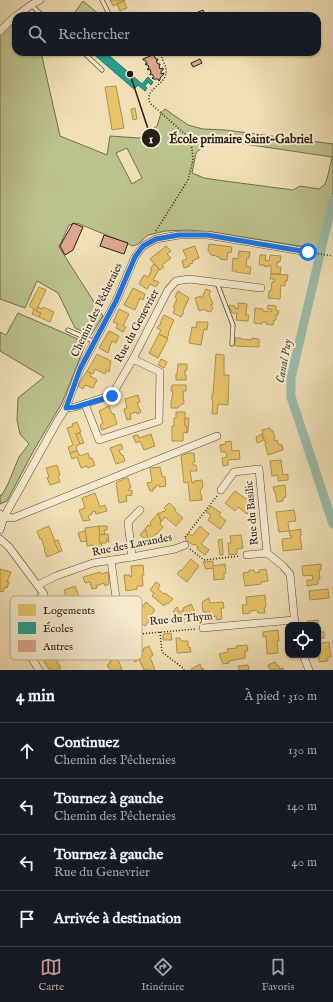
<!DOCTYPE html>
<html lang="fr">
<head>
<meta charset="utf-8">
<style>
  body { margin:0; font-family:"IM FELL English",serif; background:#242831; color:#f1f3f6 }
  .controls { position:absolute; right:12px; bottom:12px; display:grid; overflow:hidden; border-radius:8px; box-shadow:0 1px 3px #0004 }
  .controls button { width:36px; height:36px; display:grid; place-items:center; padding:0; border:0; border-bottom:1px solid #363941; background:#171b24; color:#f1f3f6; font:20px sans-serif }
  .stop { position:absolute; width:12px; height:12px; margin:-9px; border:3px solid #1a73e8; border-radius:50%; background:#fff }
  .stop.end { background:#1a73e8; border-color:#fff; box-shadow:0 1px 4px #0008 }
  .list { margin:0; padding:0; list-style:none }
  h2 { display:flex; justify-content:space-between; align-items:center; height:52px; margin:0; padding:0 16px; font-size:17px }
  h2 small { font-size:13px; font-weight:400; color:#9ea1a6 }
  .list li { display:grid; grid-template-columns:26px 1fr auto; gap:12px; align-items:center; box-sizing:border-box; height:56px; padding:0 16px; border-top:1px solid #363941 }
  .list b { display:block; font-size:15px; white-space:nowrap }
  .list p { margin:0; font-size:13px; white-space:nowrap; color:#9ea1a6 }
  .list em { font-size:13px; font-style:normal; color:#9ea1a6 }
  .icon { flex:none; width:22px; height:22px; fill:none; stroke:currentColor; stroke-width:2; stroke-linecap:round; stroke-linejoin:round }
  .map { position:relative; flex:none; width:333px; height:670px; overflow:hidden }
  .search { position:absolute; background:#171b24; box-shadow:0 1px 3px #0004; left:12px; right:12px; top:12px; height:44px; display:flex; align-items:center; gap:10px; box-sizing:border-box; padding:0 14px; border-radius:12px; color:#9ea1a6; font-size:15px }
  .sheet { height:276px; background:#171b24 }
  nav { display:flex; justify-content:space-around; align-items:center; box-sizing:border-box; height:56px; border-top:1px solid #363941; background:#171b24; font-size:11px; color:#9ea1a6 }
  nav a { display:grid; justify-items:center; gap:2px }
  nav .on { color:#c59692 }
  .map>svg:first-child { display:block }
  .green { fill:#bcc28d; stroke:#727051; fill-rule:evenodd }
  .homes { fill:#e9c46a; stroke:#af9250 }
  .schools { fill:#2a9d8f; stroke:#29776a }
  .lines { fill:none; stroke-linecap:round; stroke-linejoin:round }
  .canal { stroke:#9bbdac; stroke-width:9 }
  .building { fill:#dda691; stroke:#271f15 }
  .lane-casing { stroke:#5a4f3e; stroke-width:5 }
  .street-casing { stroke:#5a4f3e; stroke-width:8 }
  .path { stroke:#271f15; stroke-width:1.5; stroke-dasharray:1 2; stroke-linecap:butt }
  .lane { stroke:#f6ebd0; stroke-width:3.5 }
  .street { stroke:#f6ebd0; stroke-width:7 }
  .route { stroke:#1a73e8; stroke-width:5 }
  .labels { text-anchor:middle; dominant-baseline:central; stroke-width:4; stroke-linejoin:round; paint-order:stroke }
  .street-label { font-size:11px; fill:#271f15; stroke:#f6ebd0 }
  .water-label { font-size:12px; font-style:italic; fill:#4a4e42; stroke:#f6ebd0 }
  .key { fill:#f6ebd0; stroke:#b8ae98; stroke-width:1 }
  .key-label { font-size:11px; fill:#271f15 }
  .leader { fill:none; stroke:#271f15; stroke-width:1.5 }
  .callout-dot { fill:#271f15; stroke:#f6ebd0; stroke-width:1.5 }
  .mark-label { font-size:12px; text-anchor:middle; font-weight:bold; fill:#fff }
  .callout-label { font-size:12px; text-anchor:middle; font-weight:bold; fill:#271f15; stroke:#f6ebd0; stroke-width:4; stroke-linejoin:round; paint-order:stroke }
</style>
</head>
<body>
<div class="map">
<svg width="333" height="670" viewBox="0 0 333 670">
  <rect width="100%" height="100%" fill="#f1e0b7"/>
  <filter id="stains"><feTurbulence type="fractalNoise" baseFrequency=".005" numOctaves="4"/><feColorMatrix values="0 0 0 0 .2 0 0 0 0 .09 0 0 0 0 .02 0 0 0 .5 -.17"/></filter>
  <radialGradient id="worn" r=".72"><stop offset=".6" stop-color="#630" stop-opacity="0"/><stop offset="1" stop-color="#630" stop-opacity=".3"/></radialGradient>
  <g class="green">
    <polygon points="83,1 101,16 72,16"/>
    <path d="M16,18V52H41L60,136L107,155L110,136L139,138L157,126L161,113L165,109L188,125L203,129L226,130L333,144V192L318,249L212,232L189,230L165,231L148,235L138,244L133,246L77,223L69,225L59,247L103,316L91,335L75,328L58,293L37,281L25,308L0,299V34ZM224,141L332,157L328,175L325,184L319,189L300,186L293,190L217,180L204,178L192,173L196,153L206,144ZM127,148L142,178L132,184L116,153Z"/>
    <polygon points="18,313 71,336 86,343 62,403 34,450 7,501 0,504 0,495 2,495 8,484 19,457 29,444 20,434 17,420 18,398 44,377 0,351 0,332 6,335"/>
  </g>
  <g class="homes">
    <polygon points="110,0 125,0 113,6"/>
    <polygon points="124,1 127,8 120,11 117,4"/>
    <polygon points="116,86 124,128 112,130 105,87"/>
    <polygon points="135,108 137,119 133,120 131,109"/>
    <polygon points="209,244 232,247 231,253 228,252 227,260 220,259 220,257 217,257 217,256 211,255 208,250"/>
    <polygon points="166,246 171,251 167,254 171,258 162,265 164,267 160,270 150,259 160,251"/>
    <polygon points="195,246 199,258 192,261 193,263 189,264 190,266 184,268 182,261 187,259 183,250"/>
    <polygon points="239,251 250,252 249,258 247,258 246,266 251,267 250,274 236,272 237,271 232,271 233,258 238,259"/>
    <polygon points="260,255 266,255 265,260 269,261 270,255 281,256 280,262 277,262 277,267 281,267 280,274 271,274 271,266 269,265 268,267 264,266 264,265 259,265"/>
    <polygon points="154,264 159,269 153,280 159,282 156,287 150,284 147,289 139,284 144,275 148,277 152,270 150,269"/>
    <polygon points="271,274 288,275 287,281 285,281 285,286 281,285 280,299 268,298 269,291 271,291 272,282 274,282 274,279 270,279"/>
    <polygon points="39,287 46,290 36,311 41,313 39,317 32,314 34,309 29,306"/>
    <polygon points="133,288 145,294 143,300 140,298 135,310 124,305"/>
    <polygon points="206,289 211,291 209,294 213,304 210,305 211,306 213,307 211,312 206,311 205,309 199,311 195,298 201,296 202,298 204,297 203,295"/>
    <polygon points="178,291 189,298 183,311 184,312 181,317 173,313 175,308 173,307 177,299 175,297"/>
    <polygon points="238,303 247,304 246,315 249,315 248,321 236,320 237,313 232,313 229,305 235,306 235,308 238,309"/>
    <polygon points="268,305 276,306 276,310 279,311 278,315 276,315 276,320 274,320 273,325 266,324 266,322 262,322 262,324 254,323 255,308 263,309 263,311 271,312 272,310 267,309"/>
    <polygon points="38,307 42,309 43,307 54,312 50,322 39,317 41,313 36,311"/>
    <polygon points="119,309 129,314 123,326 126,327 123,332 116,328 118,324 113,322"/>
    <polygon points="164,315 174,320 168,333 169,334 167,338 159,334 161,330 157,328 159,325 160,325 161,323 160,323"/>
    <polygon points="197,322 208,322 207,330 204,329 201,345 189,343 192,327 196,328"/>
    <polygon points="109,331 119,336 116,343 112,341 109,348 110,349 108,353 99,348"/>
    <polygon points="159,334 168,339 158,358 149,353"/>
    <polygon points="235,338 241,338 241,339 252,340 252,338 259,339 259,347 235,346"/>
    <polygon points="97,354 111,361 109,372 107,370 105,374 95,369 93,374 87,371"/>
    <polygon points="216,354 224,355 224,375 229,375 228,405 218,404 217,414 212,414 213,401 212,400 212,394 213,394"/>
    <polygon points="161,359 167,362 164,368 158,365"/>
    <polygon points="178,364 187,364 187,370 185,370 185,375 186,375 186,380 176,380 176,374 177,374"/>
    <polygon points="87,371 91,373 90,376 97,380 93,388 85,385 83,389 78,386"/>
    <polygon points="172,385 186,385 186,391 183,391 184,404 182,404 179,407 178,407 178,408 171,408 171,400 172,399 173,391 171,391"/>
    <polygon points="138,395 140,402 137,403 141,412 137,414 136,412 130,414 131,419 127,420 124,409 127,408 125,399"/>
    <polygon points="109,406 112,414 114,414 117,424 102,430 100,425 103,423 99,411"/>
    <polygon points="176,412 185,412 185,426 187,426 187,433 183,432 183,441 172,441 172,426 174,426 174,418 176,418"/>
    <polygon points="185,418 189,418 188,432 187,433 187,426 185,426"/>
    <polygon points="77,422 81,432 76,434 80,444 76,446 77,451 70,453 68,447 73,445 67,428 73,426 72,424"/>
    <polygon points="270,428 271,431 273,431 275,437 274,438 275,441 277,440 279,445 282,445 283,450 268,455 265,444 266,443 266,442 265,442 262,434 263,434 262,430"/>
    <polygon points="80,433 84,443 80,444 76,434"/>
    <polygon points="151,434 155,446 144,450 140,441 136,443 133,436 138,435 139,438"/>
    <polygon points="262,434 264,440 257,443 256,437"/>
    <polygon points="231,441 232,451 239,450 240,459 228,460 228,465 223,466 222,458 227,457 226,452 221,452 220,445 226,444 225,442"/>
    <polygon points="121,444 123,449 119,450 121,455 123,455 125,461 116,464 110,448"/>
    <polygon points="77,451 80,456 88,453 90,459 92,458 95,465 88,468 87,466 81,468 77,457 72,459 70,453"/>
    <polygon points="188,453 194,453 195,462 193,462 193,465 196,465 197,471 190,471 192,483 194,483 194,481 202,480 203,487 200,490 202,500 190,501 188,482 184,483 181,456"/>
    <polygon points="281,460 283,475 288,474 288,480 278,481 278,475 272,476 270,461"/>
    <polygon points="57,465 60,475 58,476 60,482 50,485 47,478 49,477 46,468"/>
    <polygon points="160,467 162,476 165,477 166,486 159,487 159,485 156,485 156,488 153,488 153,491 150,491 147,483 152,482 150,468"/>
    <polygon points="128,478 131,488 129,488 129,491 132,490 132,495 126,496 127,501 119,503 116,483 123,479"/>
    <polygon points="285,485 286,497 283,498 283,501 277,502 275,491 274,491 273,487"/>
    <polygon points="235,491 249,501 247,504 251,508 247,514 238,507 235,511 225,503"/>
    <polygon points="95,493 100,507 105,505 107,511 96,514 95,511 92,512 92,514 88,516 90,520 83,521 79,510 85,508 82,498"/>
    <polygon points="169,503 175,508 175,511 183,518 176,526 165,517 161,522 158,513 161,513 163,511 164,512 166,510 164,508"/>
    <polygon points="211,506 221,513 219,515 226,521 220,529 208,520 211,515 206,512"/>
    <polygon points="294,510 296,521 288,522 289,531 279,532 276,512"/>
    <polygon points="158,513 161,522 160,524 163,527 157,534 155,534 149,541 145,529 148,525 150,526 151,524 150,523"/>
    <polygon points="49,526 59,552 47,557 44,550 45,549 41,538 40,539 37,531"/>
    <polygon points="99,526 107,526 107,530 104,530 105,534 99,535"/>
    <polygon points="99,526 100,543 101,543 102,548 94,549 93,545 87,546 85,528"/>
    <polygon points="200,526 209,534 201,544 209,550 205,555 197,549 198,547 194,544 193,545 185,539 189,533 192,536"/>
    <polygon points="145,529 149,541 140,535"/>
    <polygon points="301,529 301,536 300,536 302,549 283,551 282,539 292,538 292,536 290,536 289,531"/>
    <polygon points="85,531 87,541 81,542 78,533"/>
    <polygon points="108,534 109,542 108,542 108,539 107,538 106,543 100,543 99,535"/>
    <polygon points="241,535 243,548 237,549 237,554 229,555 228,543 231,543 230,536"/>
    <polygon points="222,539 223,555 220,555 218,540"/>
    <polygon points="58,540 62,551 59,552 54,541"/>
    <polygon points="191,559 199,566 187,582 177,574 180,570 181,571"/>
    <polygon points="213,561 213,566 225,564 226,573 224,573 224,579 214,580 213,568 206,569 203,562"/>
    <polygon points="321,564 321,570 319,570 320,579 318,579 318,584 307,586 307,580 313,580 312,575 303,576 302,566"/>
    <polygon points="143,565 144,575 142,575 143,586 137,586 137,589 126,591 124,575 130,575 130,577 132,576 131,566"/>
    <polygon points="0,569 11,572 7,582 9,582 7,588 5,587 3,592 0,591 0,592"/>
    <polygon points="266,569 268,581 261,582 261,584 245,586 243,573 249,572 249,570 254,570 255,573 259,572 259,570"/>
    <polygon points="100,572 101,574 108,572 109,584 105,586 104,583 96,586 97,588 92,589 90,582 85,583 83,577"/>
    <polygon points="156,582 160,585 158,589 164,594 165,593 173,599 168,604 166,603 164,606 152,596 154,593 150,590"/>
    <polygon points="75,586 79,596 67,601 64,590"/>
    <polygon points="328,589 329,598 310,600 309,591"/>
    <polygon points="265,595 266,607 264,607 265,613 258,613 257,610 250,611 250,613 243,614 242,605 247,605 246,597"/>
    <polygon points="209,598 210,603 223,602 224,608 221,608 222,619 217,620 216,616 210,617 210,612 203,612 202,602"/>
    <polygon points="146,602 155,610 148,619 150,620 145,626 139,621 141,618 137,614"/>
    <polygon points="191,604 196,614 190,617 191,619 184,623 183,620 178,622 173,611 177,607 179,612 184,610 183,608"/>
    <polygon points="318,620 319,632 324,632 324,638 318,639 318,625 308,625 307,621"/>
    <polygon points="278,630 279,641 277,641 278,653 267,654 266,636 263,637 263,632"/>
    <polygon points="171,633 172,640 163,640 163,634"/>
    <polygon points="176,638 180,638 181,641 188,641 188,647 190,647 191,652 177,653"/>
    <polygon points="329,642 331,657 328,657 328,661 319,662 318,644 322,644 322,643"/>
    <polygon points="247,645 248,651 245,651 245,658 229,661 229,663 223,664 219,654 228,652 227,649 237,648 236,646"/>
    <polygon points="149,646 153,655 150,657 155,670 147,670 146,669 144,670 139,659 135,662 130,651 135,649 138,654 144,651 143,649"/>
    <polygon points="54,648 58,655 54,657 61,668 58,670 50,670 41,657"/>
    <polygon points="115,649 120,658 118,660 122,669 120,670 110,670 107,665 111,662 106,654"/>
    <polygon points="275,662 277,666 278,665 280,669 283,668 283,670 270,670 268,665"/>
    <polygon points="200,664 202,669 203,668 204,670 192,670 191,669"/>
    <polygon points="248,665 249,670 239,670 238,666"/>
  </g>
  <polygon class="schools" points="91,52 105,52 142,84 148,77 153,82 151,85 148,82 145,86 147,88 145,91 138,85 134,89"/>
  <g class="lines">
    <polyline class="canal" points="333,199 291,378 291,397 333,524"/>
  </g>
  <g class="building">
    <polygon points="203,10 206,16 189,16"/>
    <polygon points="155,54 156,55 154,56 156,59 158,59 158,60 156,61 158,64 160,64 160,65 159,66 160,69 163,68 163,70 161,71 161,74 164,73 164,74 160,78 160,80 159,81 158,79 153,79 152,78 154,77 152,74 150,75 150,74 151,73 150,69 148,70 147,69 149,68 148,65 146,65 145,64 147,64 145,60 143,60 143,59"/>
    <polygon points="200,59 202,63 193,67 191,63"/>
    <polygon points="73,223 83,227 73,250 65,255 60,246"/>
    <polygon points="104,235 128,243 124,254 100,246"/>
  </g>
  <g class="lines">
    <g class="lane-casing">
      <g id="lane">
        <polyline points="102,0 110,16"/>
        <polyline points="31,5 43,16"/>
        <polyline points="83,52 102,70"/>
        <polyline points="217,283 233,325 232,344"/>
        <polyline points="68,330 95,342"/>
      </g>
    </g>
    <g class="street-casing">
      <g id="street">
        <polyline points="16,16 31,5 40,0"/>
        <polyline points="0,31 9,22 16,16"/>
        <polyline points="85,404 99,440 159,421 160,372 133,359"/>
        <polyline points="66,408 75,407 112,395 133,359 168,290 176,281 189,279 261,288"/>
        <polyline points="221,490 234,472 259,469 267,553"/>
        <polyline points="0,514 4,517 13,518 217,436"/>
        <polyline points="0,530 4,517 9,508 57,422 66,408 80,369 116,301 135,257 143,246 156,239 179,235 207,235 308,252"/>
        <path d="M0,539L9,547L44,594C31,606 15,617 19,637L39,670"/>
        <polyline points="247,555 267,553 283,566 290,574 295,625"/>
        <polyline points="132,557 128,522 140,510"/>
        <polyline points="111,560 121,636"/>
        <polyline points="38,585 56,576 93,563 132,557 175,549 185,545"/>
        <polyline points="203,628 294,620"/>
        <polyline points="303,655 309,670"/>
      </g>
    </g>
    <g class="path">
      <path d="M156,231L188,180L193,160L192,148L185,134L151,104C141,89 169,85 166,69C166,67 165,65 164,63C162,58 161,55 158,52"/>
      <polyline points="315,253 333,256"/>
      <polyline points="185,537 217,496"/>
      <polyline points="190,549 204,560 240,556"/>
      <polyline points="49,601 91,653 115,639"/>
      <polyline points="160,632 162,652 183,668 184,670"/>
      <polyline points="128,635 196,629"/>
    </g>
    <use href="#lane" class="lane"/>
    <use href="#street" class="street"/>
  </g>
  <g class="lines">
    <polyline class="route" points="112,396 76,407 66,408 80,369 116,301 135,257 143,246 156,239 179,235 207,235 308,252"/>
  </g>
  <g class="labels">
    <g class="street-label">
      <text transform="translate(97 310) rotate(-64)">Chemin des Pêcheraies</text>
      <text transform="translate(137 326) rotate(-62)">Rue du Genevrier</text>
      <text transform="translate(252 513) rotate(-95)">Rue du Basilic</text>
      <text transform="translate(132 545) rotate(-11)">Rue des Lavandes</text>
      <text transform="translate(181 619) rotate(-5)">Rue du Thym</text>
    </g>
    <g class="water-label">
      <text transform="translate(284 361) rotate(-80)">Canal Puy</text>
    </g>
  </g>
  <rect x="10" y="596" width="132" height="64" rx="6" class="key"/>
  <rect x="18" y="604" width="18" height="12" fill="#e9c46a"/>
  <rect x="18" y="622" width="18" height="12" fill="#2a9d8f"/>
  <rect x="18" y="640" width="18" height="12" fill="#dda691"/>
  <g class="key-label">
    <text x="43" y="614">Logements</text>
    <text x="43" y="632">Écoles</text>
    <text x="43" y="650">Autres</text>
  </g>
  <path class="leader" d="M130 74L151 138"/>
  <g class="callout-dot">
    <circle cx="130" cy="74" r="4"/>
    <circle cx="151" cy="138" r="10"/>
  </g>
  <g class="mark-label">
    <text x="151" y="143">1</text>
  </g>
  <g class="callout-label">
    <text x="241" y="143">École primaire Saint-Gabriel</text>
  </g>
  <rect width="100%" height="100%" filter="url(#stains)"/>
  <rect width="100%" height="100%" fill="url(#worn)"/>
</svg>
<div class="controls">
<button><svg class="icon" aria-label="locate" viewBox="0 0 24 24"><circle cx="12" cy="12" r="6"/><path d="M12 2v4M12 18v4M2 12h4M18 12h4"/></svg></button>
</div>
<div class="stop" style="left:308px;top:252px"></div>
<div class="stop end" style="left:112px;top:396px"></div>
<div class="search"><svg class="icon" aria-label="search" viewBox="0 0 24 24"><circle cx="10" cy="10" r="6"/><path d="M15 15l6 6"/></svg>Rechercher</div>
</div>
<section class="sheet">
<h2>4 min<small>À pied · 310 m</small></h2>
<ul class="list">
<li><svg class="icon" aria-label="ahead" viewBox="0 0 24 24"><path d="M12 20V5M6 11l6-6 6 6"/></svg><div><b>Continuez</b><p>Chemin des Pêcheraies</p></div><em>130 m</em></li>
<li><svg class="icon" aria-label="left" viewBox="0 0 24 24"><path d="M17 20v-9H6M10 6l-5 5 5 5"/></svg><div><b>Tournez à gauche</b><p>Chemin des Pêcheraies</p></div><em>140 m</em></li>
<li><svg class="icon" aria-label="left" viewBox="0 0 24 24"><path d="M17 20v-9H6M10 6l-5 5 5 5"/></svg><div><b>Tournez à gauche</b><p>Rue du Genevrier</p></div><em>40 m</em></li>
<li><svg class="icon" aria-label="arrive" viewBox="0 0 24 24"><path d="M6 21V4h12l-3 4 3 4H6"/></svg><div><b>Arrivée à destination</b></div></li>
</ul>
</section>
<nav>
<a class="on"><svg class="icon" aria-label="map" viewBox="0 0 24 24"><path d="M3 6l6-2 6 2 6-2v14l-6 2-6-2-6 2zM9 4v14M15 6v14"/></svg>Carte</a>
<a><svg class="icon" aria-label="directions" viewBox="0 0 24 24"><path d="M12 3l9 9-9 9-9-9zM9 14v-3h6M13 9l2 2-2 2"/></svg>Itinéraire</a>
<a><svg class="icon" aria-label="saved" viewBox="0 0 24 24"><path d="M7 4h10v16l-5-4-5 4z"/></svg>Favoris</a>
</nav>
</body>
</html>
